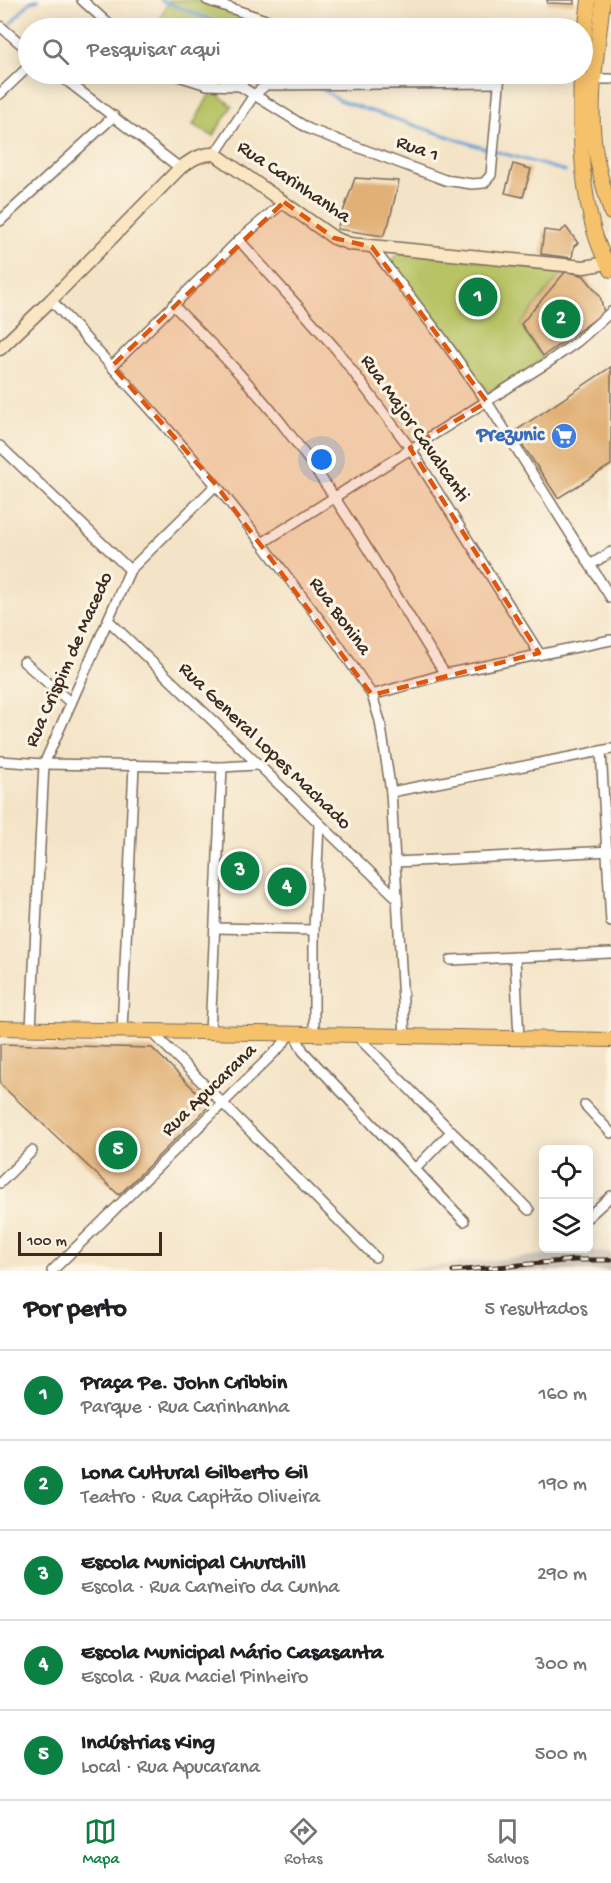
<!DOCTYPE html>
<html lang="pt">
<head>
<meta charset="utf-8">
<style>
  body { margin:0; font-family:"Gochi Hand",sans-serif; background:#f6f6f6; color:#202124 }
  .controls { position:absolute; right:18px; bottom:18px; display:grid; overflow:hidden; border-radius:9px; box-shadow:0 3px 15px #0003 }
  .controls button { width:54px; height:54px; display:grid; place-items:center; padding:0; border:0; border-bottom:2px solid #e0e0e0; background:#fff; color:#202124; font:30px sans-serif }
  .scale { position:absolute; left:18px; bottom:15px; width:144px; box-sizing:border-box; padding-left:6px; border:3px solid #3b2a1e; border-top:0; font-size:16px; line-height:21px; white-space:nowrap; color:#3b2a1e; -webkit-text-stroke:4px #fcf5e5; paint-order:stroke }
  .you { position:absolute; left:322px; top:460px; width:21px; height:21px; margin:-15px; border:4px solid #fff; border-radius:50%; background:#1a73e8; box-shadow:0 0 0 9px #1a73e833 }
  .badge { display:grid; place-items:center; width:39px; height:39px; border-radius:50%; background:#0b8043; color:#fff; font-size:20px; font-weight:700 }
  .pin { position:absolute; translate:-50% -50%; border:3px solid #fff; box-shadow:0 2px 6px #0006 }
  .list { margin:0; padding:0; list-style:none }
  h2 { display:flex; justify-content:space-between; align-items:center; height:78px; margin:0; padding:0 24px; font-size:26px }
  h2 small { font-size:20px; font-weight:400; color:#757577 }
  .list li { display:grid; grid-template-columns:39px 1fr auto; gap:18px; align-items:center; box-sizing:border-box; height:90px; padding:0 24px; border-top:2px solid #e0e0e0 }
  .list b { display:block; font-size:22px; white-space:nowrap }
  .list p { margin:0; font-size:20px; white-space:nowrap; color:#757577 }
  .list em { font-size:20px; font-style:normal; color:#757577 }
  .icon { flex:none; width:33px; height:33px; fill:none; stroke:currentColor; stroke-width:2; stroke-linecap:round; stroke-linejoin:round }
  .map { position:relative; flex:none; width:611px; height:1271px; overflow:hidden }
  .search { position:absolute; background:#fff; box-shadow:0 3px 15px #0003; left:18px; right:18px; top:18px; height:66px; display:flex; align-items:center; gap:15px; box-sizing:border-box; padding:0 21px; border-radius:33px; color:#757577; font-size:22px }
  .sheet { height:528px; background:#fff }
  nav { display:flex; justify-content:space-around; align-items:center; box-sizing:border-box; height:84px; border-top:2px solid #e0e0e0; background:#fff; font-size:16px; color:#757577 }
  nav a { display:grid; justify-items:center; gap:3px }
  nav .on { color:#0b8043 }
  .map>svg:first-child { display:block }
  .industrial { fill:#cbc2b8 }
  .green { fill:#b7c365; stroke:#797642; stroke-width:1.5 }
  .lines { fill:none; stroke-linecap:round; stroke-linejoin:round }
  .stream { stroke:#649ed3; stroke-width:3 }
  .building { fill:#e1b076 }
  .street-casing { stroke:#7c6b59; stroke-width:12 }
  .secondary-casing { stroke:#7c6b59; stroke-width:15 }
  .primary-casing { stroke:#7c6b59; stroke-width:16 }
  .street { stroke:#fff; stroke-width:9 }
  .secondary { stroke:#fbe6c4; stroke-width:12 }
  .primary { stroke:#f5c16b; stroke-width:14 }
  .rail-casing { stroke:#3b2a1e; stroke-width:5 }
  .rail { stroke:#fcf5e5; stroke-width:3; stroke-dasharray:9; stroke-linecap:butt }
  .marked { fill:#df570d; fill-opacity:0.2; stroke:#df570d; stroke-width:4.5; stroke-dasharray:12 8; stroke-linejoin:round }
  .labels { text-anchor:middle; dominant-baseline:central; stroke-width:6; stroke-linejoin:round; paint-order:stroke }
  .street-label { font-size:20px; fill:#3b2a1e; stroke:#fcf5e5 }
  .shop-label { font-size:20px; font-weight:bold; fill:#366cbe; stroke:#fcf5e5; text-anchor:end }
</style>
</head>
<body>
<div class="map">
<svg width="611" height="1271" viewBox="0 0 611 1271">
  <rect width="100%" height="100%" fill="#fcf5e5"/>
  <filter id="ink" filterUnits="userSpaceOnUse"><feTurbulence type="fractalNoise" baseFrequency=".0167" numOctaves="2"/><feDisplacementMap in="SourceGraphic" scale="12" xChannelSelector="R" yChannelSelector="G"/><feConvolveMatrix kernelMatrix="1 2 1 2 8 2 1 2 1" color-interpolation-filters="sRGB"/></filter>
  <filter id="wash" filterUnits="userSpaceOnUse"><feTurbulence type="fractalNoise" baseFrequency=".008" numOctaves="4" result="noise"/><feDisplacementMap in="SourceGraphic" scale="24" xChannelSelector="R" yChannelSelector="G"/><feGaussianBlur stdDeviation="1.35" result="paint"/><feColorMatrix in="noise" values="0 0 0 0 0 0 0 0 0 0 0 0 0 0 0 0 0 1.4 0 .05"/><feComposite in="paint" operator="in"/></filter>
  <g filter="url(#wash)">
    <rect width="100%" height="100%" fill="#f4e4c7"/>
    <polygon class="industrial" points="588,1250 611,1253 611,1271 391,1271"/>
    <g class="green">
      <polygon points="169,0 198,0 228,9 279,28 156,28"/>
      <polygon points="212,90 232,106 213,136 193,125"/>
      <polygon points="400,252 565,269 521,324 543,359 491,396 445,335 391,269 392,259"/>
    </g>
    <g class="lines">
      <g class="stream">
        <polyline points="161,0 206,18 226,28"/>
        <polyline points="10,24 30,2 38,0"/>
        <polyline points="294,74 309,82"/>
        <polyline points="318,87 341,101 477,146 565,171"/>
      </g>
    </g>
    <g id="blocks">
      <g class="building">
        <polygon points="547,0 574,0 574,4 547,3"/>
        <polygon points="513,164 531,169 523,197 505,193"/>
        <polygon points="355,178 399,181 389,223 383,236 337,229"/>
        <polygon points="566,227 578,243 574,246 572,258 541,254 544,230 560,232"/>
        <polygon points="566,271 584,276 600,296 604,313 543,356 521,324"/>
        <polygon points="611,367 611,465 558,498 514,432"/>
        <polygon points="0,1044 152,1048 210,1105 119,1195 0,1084"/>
      </g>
    </g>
  </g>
  <g filter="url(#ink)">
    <use href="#blocks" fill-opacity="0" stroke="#7c6b59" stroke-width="1.5"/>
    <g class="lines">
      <g class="street-casing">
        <g id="street">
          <polyline points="82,0 113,28"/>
          <polyline points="207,0 286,27 297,28"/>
          <polyline points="0,26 28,50"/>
          <polyline points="58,74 180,168"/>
          <polyline points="172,74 207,85 240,86"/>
          <polyline points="595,79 611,79"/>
          <polyline points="240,86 309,129 445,180 472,184 484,183 491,175 500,74"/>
          <polyline points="240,86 249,74"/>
          <polyline points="0,94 28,67"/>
          <polyline points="215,154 254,95 266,85 499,83"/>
          <polyline points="0,221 114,116"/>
          <polyline points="239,240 336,349 410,448 539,653"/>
          <polyline points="372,247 442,338 487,402 611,598"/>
          <polyline points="51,300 153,412 216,485 262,543 338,644 372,695 380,721 391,792 405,1037"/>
          <path d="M173,305C215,347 256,389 292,437C348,512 395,595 445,674"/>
          <polyline points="112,366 239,240 284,202"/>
          <polyline points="0,446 130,570"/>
          <polyline points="262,543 547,363 578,341 611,312"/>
          <polyline points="590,565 611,552"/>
          <polyline points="108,620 397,898"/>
          <polyline points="24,662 71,703"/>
          <polyline points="372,695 445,674 611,640"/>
          <polyline points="601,751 611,922"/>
          <polyline points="0,761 44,764 222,767 256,765"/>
          <polyline points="391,792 611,749"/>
          <polyline points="396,862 611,851"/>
          <polyline points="215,928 314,930"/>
          <polyline points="515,957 519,1039"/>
          <polyline points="451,960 611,953"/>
          <polyline points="31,1029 44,764 130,570 216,485"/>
          <polyline points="122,1031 134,765"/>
          <polyline points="152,1032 375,1257"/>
          <polyline points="210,1033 222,767"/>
          <polyline points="295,1035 303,1051 464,1221"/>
          <polyline points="314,1035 314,930 319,825"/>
          <polyline points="357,1036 529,1210"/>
          <polyline points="585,1105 611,1133"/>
          <polyline points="415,1169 452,1131"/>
          <polyline points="0,1183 32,1151"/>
          <polyline points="588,1217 611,1196"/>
          <polyline points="52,1271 283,1044 288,1035"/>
        </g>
      </g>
      <g class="secondary-casing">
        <path id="secondary" d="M0,349L51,300L180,168C191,160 201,153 215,154L334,238L350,244L584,267L607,263"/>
      </g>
      <g class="primary-casing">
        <g id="primary">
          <path d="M603,0C598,50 587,104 596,154C599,174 606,194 611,213"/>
          <polyline points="582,56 589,0"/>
          <path d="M581,74C579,130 580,221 611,270"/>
          <polyline points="0,1028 611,1040"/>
        </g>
      </g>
      <use href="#street" class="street"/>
      <use href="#secondary" class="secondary"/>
      <use href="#primary" class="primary"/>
      <g class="rail-casing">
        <polyline id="rail" points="453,1271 574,1260 611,1260"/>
      </g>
      <use href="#rail" class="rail"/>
    </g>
  </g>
  <path class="marked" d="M284,202L334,238L372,247L487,402L410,448L539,653L372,695L216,485L112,366Z"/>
  <defs>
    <g id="supermarket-disc" transform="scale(1.35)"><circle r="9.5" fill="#3f7fe0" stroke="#fcf5e5"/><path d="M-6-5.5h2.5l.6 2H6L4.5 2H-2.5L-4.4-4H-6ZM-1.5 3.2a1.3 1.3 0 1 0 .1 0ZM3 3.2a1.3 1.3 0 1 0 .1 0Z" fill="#fff"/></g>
  </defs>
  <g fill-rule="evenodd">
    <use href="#supermarket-disc" x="564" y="436"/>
  </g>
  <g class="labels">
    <g class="street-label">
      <text transform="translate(417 150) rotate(20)">Rua 1</text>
      <text transform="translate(293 183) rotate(34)">Rua Carinhanha</text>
      <text transform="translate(414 429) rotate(55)">Rua Major Cavalcanti</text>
      <text transform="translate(339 617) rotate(54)">Rua Bonina</text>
      <text transform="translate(70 660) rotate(-66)">Rua Crispim de Macedo</text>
      <text transform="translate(264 747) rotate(44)">Rua General Lopes Machado</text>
      <text transform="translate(210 1091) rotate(-44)">Rua Apucarana</text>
    </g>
    <g class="shop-label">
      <text x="544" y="436">Prezunic</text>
    </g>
  </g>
</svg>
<div class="controls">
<button><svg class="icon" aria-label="locate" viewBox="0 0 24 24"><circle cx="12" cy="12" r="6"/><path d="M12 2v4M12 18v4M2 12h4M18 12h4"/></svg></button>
<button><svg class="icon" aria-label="layers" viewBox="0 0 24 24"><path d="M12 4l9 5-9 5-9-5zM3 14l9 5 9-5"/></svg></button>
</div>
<div class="scale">100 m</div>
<div class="you"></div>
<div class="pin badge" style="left:478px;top:297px">1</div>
<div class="pin badge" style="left:561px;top:319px">2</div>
<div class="pin badge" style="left:240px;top:871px">3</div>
<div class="pin badge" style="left:287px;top:887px">4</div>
<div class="pin badge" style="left:118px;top:1150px">5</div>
<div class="search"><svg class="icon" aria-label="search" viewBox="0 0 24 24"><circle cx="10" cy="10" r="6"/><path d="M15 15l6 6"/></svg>Pesquisar aqui</div>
</div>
<section class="sheet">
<h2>Por perto<small>5 resultados</small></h2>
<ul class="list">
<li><span class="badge">1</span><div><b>Praça Pe. John Cribbin</b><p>Parque · Rua Carinhanha</p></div><em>160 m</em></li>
<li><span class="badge">2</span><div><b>Lona Cultural Gilberto Gil</b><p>Teatro · Rua Capitão Oliveira</p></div><em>190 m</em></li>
<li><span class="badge">3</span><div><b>Escola Municipal Churchill</b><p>Escola · Rua Carneiro da Cunha</p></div><em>290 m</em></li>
<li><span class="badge">4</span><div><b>Escola Municipal Mário Casasanta</b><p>Escola · Rua Maciel Pinheiro</p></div><em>300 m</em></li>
<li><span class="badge">5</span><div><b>Indústrias King</b><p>Local · Rua Apucarana</p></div><em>500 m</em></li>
</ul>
</section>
<nav>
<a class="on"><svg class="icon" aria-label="map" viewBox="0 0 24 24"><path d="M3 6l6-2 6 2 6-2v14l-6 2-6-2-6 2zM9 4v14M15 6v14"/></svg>Mapa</a>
<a><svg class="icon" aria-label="directions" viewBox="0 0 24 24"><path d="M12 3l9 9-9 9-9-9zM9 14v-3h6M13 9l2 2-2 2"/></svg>Rotas</a>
<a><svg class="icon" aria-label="saved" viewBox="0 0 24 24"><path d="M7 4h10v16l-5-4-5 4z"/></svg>Salvos</a>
</nav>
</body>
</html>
